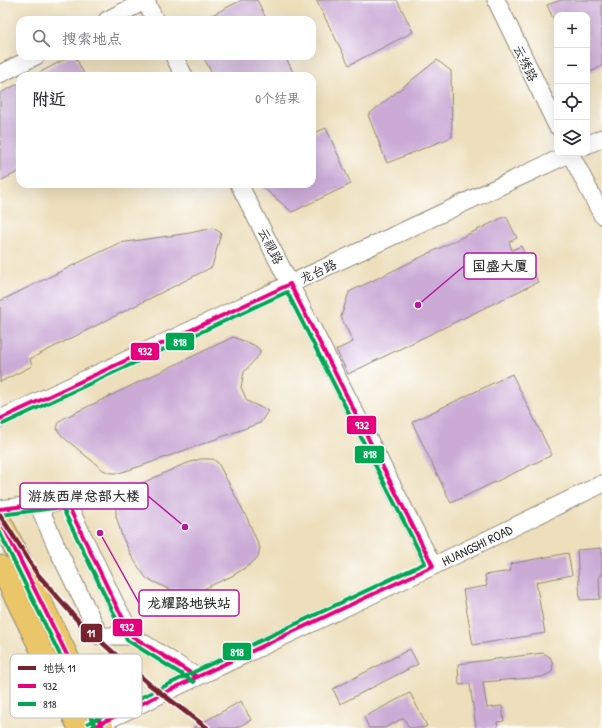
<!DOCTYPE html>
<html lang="zh">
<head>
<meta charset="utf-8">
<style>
  body { margin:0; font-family:"Patrick Hand","LXGW WenKai TC",sans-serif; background:#f7f7f7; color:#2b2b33 }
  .controls { position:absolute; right:12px; top:12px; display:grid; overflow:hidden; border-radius:8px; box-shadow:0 4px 16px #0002 }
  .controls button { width:36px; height:36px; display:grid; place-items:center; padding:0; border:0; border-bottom:1px solid #e1e1e2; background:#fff; color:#2b2b33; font:20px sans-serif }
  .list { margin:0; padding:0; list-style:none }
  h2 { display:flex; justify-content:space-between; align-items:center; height:52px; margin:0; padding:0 16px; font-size:17px }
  h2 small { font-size:13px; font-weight:400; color:#7c7c81 }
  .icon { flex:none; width:22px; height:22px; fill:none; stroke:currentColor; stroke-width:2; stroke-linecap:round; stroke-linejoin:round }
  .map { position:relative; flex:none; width:602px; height:728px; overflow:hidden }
  .search { position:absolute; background:#fff; box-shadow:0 4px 16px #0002; left:16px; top:16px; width:300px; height:44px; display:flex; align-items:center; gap:10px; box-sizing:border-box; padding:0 14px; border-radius:12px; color:#7c7c81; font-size:15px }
  .panel { position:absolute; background:#fff; box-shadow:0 4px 16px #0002; left:16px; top:72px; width:300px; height:116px; border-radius:12px }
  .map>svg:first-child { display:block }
  .building { fill:#cbabd6 }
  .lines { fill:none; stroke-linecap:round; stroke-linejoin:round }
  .minor-casing { stroke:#8c8574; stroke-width:19 }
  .major-casing { stroke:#8c8574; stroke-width:23 }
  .minor { stroke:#fff; stroke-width:17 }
  .major { stroke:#ebc669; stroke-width:21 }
  .bus-1-casing { stroke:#fff; stroke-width:7 }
  .bus-2-casing { stroke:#fff; stroke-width:7 }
  .bus-1 { stroke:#e5007d; stroke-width:4 }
  .bus-2 { stroke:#00a651; stroke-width:4 }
  .metro-1-casing { stroke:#fff; stroke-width:8 }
  .metro-1 { stroke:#76232f; stroke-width:5 }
  .labels { text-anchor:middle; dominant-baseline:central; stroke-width:3; stroke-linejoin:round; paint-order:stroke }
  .street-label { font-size:13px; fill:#2b2b2b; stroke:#fff }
  .key { fill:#fff; stroke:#bfbfbf; stroke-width:1 }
  .key-label { font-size:11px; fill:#2b2b2b }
  .leader { fill:none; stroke:#b5179e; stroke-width:1.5 }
  .callout-dot { fill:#b5179e; stroke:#fff; stroke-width:1.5 }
  .callout { fill:#fff; stroke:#b5179e; stroke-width:1.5 }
  .callout-label { font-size:14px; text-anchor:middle; font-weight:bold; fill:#2b2b2b }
  .line-badge { stroke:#fff; stroke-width:1.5 }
  .badge-label { font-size:11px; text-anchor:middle; font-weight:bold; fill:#fff }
</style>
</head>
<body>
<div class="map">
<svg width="602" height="728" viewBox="0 0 602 728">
  <rect width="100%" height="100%" fill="#fff"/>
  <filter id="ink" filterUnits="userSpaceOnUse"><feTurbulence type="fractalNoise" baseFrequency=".025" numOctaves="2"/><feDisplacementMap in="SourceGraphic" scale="8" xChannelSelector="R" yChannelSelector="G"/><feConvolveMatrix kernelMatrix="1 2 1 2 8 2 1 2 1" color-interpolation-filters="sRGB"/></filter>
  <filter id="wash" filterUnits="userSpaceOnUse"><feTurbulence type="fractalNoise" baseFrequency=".012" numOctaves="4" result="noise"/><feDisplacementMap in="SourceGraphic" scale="16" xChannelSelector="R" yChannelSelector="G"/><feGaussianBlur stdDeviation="0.9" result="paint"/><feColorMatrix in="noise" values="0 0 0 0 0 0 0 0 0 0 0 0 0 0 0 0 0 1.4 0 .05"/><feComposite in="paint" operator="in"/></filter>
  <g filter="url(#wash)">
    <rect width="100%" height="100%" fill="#eddfbc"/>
    <g id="blocks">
      <g class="building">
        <polygon points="242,0 257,0 267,20 202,20"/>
        <polygon points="316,0 397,0 413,32 349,65"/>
        <polygon points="561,0 602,0 602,66 587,74 587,15 557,15 557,27 547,5"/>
        <polygon points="71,56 75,56 85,76 33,76"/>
        <polygon points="203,56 285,56 295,76 213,76"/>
        <polygon points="437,60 451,71 452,137 387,163 368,115"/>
        <polygon points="20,83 20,171 0,181 0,93"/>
        <polygon points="326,128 351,184 292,212 259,184 312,184 312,134"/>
        <polygon points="506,216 517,238 509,242 512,250 521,246 538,282 348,374 336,350 353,342 341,317 349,292"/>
        <polygon points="213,228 221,233 212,267 30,359 32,366 0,382 0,301 119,243 190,233"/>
        <polygon points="233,337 254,345 260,350 260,354 244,372 241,387 247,401 268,411 260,423 144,465 119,473 111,473 103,470 62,436 57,429 59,422 64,418"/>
        <polygon points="512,374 552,455 451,503 412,422"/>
        <polygon points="200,459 213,459 218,463 247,518 260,548 258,557 251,564 232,576 190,595 178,594 146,578 132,557 122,536 116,516 116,507 120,498 134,487 182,465"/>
        <polygon points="602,548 602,576 599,576 600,599 580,600 577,550"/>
        <polygon points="568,553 572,575 536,582 545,633 473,645 463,590 487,586 485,575 511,571 510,564"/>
        <polygon points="410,649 418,664 340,704 333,689"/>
        <polygon points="543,653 550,657 553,663 552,672 542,677 483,682 487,708 502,706 504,721 497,722 498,728 476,728 470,684 459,685 458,664"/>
        <polygon points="410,693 427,726 423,728 409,728 404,718 384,728 369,728 364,717"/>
        <polygon points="241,701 251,720 236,728 193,728"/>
      </g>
    </g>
  </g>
  <g filter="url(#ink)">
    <use href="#blocks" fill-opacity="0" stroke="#8c8574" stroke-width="1"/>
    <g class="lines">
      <g class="minor-casing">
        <g id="minor">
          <polyline points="145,0 155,20"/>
          <polyline points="496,0 557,126"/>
          <polyline points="107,20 147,0"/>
          <polyline points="174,56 184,76"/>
          <polyline points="0,74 36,56"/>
          <polyline points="587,145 602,138"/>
          <polyline points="570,153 602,215"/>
          <polyline points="239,184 433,566"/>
          <polyline points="0,419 571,153"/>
          <polyline points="38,504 58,550 100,636 132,636"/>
          <polyline points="0,509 66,501 114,601 132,636 197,677"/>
          <polyline points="91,728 197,677 433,566 602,484"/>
        </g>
      </g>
      <g class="major-casing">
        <g id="major">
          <polyline points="0,519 103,728"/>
          <polyline points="0,566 79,728"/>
        </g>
      </g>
      <use href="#minor" class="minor"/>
      <use href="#major" class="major"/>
      <g class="bus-1-casing">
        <g id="bus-1">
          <polyline points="290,284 433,566"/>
          <polyline points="0,419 290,284"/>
          <polyline points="0,509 66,501 114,601 132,636 197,677"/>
          <polyline points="0,519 103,728"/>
          <polyline points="91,728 197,677 433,566"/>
        </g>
      </g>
      <g class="bus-2-casing">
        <g id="bus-2">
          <polyline points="3,424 287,292 425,563 194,672 88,723"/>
          <polyline points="1,515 62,507 109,604 127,640 194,682"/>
          <polyline points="0,533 96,728"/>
        </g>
      </g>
      <use href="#bus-1" class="bus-1"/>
      <use href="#bus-2" class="bus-2"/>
      <g class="metro-1-casing">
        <polyline id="metro-1" points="0,515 38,575 81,624 149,684 207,728"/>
      </g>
      <use href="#metro-1" class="metro-1"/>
    </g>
  </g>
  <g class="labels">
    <g class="street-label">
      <text transform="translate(526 63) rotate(64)">云绣路</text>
      <text transform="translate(271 246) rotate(63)">云视路</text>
      <text transform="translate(318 271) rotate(-25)">龙台路</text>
      <text transform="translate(477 545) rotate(-26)">HUANGSHI ROAD</text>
    </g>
  </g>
  <rect x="10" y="654" width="132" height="64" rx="6" class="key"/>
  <rect x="18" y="666" width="18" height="4" fill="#76232f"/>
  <rect x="18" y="684" width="18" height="4" fill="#e5007d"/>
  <rect x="18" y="702" width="18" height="4" fill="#00a651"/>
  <g class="key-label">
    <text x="43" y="672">地铁 11</text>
    <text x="43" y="690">932</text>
    <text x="43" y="708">818</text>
  </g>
  <path class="leader" d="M418 305L464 266M185 527L148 496M100 533L139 603"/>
  <g class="callout-dot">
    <circle cx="418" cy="305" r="4"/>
    <circle cx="185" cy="527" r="4"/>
    <circle cx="100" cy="533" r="4"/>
  </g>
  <g class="callout">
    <rect x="464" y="253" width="72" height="26" rx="4"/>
    <rect x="20" y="483" width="128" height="26" rx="4"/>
    <rect x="139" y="590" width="100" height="26" rx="4"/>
  </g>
  <g class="callout-label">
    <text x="500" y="271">国盛大厦</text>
    <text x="84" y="501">游族西岸总部大楼</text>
    <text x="189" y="608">龙耀路地铁站</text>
  </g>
  <g class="line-badge">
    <rect x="165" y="332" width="30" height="19" rx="4" fill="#00a651"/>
    <rect x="130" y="342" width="30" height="19" rx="4" fill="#e5007d"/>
    <rect x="346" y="415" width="31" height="20" rx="4" fill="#e5007d"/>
    <rect x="354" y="445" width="31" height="19" rx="4" fill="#00a651"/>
    <rect x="112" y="618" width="31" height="19" rx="4" fill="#e5007d"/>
    <rect x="80" y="623" width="23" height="20" rx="4" fill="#76232f"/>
    <rect x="222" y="642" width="30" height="19" rx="4" fill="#00a651"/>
  </g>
  <g class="badge-label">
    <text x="180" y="346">818</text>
    <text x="145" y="355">932</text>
    <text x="362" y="429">932</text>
    <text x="370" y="458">818</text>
    <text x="127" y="631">932</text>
    <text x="91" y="637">11</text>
    <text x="237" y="656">818</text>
  </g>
</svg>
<div class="controls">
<button>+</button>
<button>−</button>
<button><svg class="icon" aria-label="locate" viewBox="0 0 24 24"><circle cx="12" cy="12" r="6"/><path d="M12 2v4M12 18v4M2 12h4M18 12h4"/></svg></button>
<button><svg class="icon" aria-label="layers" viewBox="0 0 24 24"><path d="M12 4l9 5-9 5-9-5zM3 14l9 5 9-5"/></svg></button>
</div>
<div class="search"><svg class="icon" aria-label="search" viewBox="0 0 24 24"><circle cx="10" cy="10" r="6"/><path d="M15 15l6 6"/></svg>搜索地点</div>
<section class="panel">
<h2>附近<small>0个结果</small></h2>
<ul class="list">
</ul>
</section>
</div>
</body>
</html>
